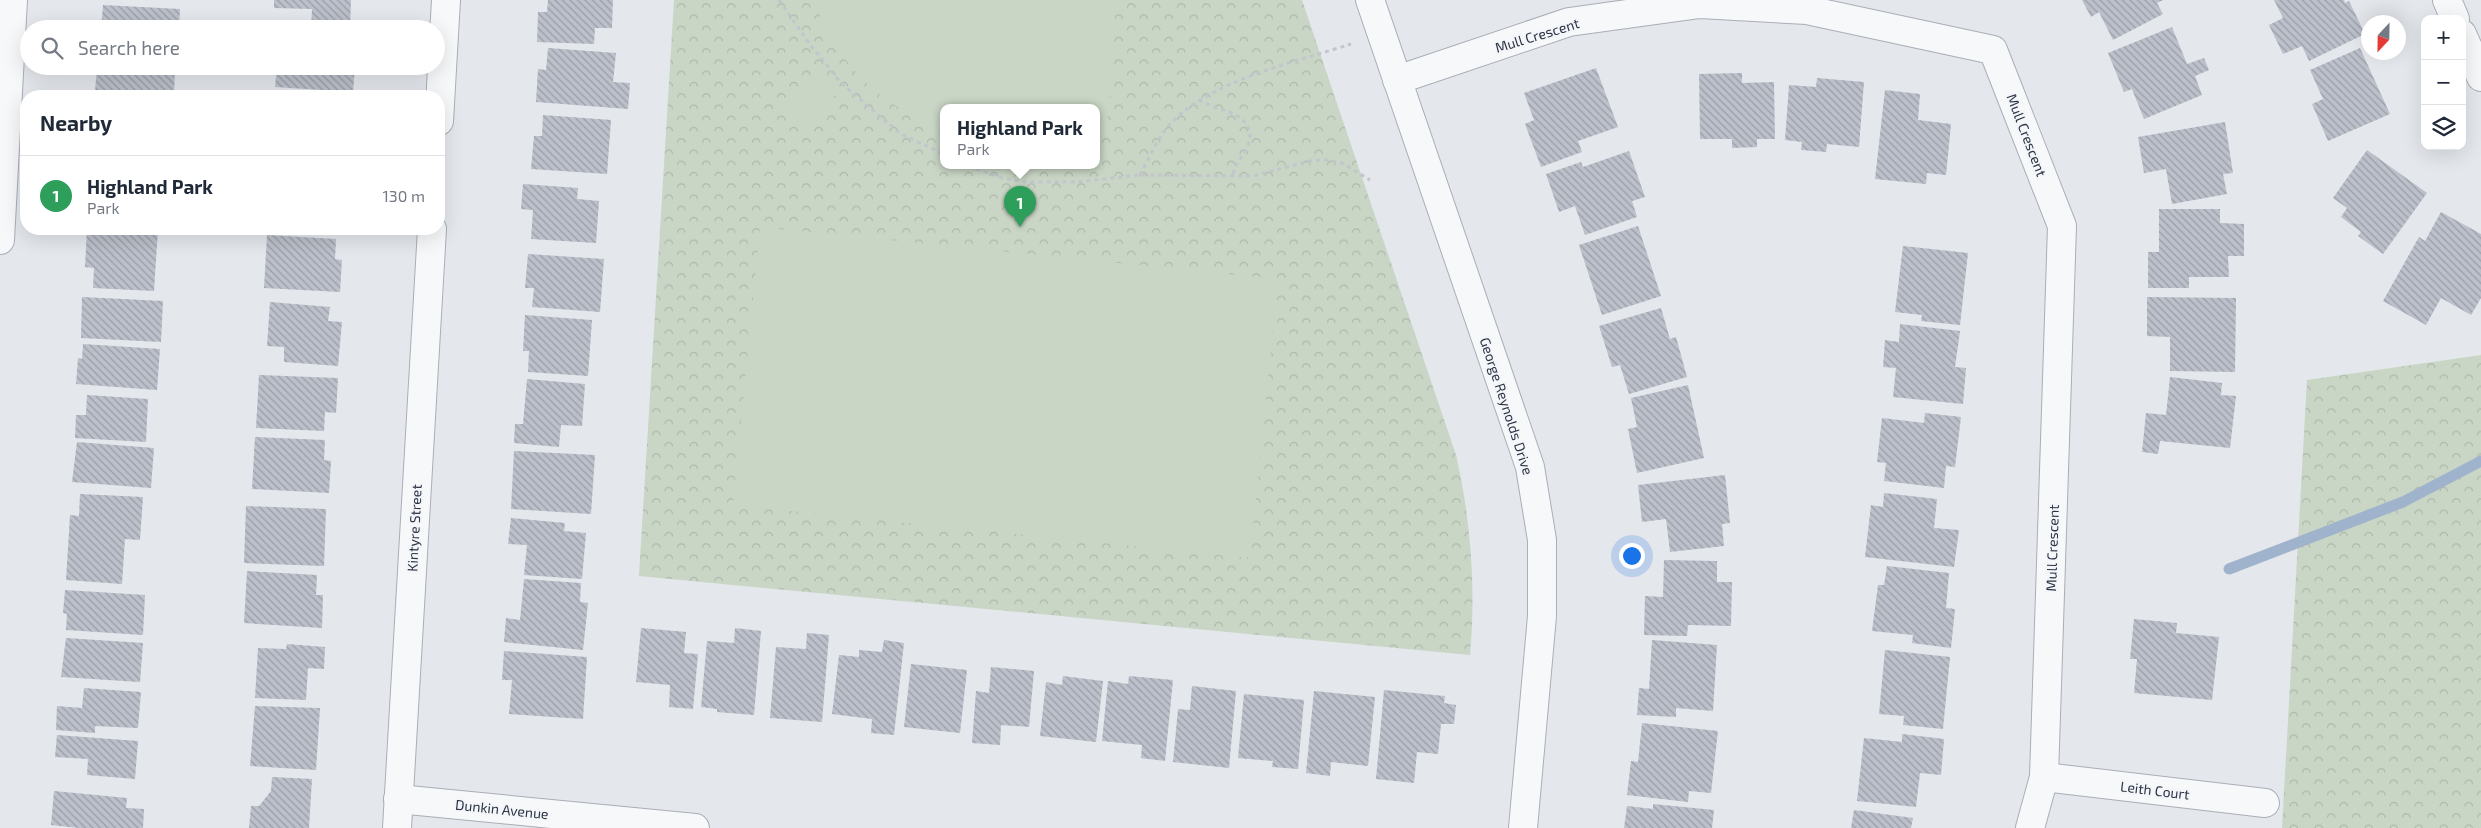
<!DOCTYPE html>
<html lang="en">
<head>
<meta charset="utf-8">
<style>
  body { margin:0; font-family:"Exo 2",sans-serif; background:#f2f2f3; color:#1f2937 }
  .controls { position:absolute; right:15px; top:15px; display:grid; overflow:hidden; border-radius:10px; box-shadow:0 5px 20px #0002 }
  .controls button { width:45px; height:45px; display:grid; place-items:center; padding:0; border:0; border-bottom:1px solid #e0e1e3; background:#fff; color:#1f2937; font:25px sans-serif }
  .compass { position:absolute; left:2361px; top:15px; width:45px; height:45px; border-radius:50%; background:#fff; box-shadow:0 5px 20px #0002; rotate:202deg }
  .you { position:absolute; left:1631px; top:555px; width:18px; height:18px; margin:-12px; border:4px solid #fff; border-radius:50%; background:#1a73e8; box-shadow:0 0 0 8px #1a73e833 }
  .badge { display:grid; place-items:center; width:32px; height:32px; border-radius:50%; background:#d93025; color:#fff; font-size:16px; font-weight:700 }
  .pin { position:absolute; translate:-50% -41px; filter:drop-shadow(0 1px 2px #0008) }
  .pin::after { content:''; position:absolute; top:26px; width:18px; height:15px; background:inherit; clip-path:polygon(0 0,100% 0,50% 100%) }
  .popup { position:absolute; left:940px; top:104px; width:160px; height:65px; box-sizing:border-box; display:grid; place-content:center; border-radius:10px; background:#fff; filter:drop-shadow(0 1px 4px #0005); font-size:16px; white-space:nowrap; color:#747a83 }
  .popup b { font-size:19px; color:#1f2937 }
  .popup::after { content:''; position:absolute; left:50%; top:100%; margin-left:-10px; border:10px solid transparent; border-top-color:#fff }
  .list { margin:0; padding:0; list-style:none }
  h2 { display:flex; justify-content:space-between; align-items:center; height:65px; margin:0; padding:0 20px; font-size:21px }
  h2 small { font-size:16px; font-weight:400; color:#747a83 }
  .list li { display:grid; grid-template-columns:32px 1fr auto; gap:15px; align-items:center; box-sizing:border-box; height:80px; padding:0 20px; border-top:1px solid #e0e1e3 }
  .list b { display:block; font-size:19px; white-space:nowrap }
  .list p { margin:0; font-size:16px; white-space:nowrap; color:#747a83 }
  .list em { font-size:16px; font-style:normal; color:#747a83 }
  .icon { flex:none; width:28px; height:28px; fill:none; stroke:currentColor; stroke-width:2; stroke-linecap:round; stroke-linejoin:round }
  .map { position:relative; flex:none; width:2481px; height:828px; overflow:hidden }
  .search { position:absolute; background:#fff; box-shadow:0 5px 20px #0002; left:20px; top:20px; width:425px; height:55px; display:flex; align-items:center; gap:12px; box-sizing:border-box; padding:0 18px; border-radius:28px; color:#747a83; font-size:19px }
  .panel { position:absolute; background:#fff; box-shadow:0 5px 20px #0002; left:20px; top:90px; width:425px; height:145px; border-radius:20px }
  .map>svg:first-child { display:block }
  .forest { fill:url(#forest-crowns); fill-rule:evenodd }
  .garden { fill:#c9d6c5 }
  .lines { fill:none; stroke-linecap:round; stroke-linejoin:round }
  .stream { stroke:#9fb4cc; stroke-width:11 }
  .building { fill:url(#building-back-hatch) }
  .minor-casing { stroke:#a9aeb7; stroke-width:30 }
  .path { stroke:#c2c5cb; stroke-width:3; stroke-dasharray:4 4; stroke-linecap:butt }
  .minor { stroke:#f7f8fa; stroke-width:28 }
  .labels { text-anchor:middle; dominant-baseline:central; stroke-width:4.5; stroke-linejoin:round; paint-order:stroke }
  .street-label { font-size:14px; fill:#2b3445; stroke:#f4f6f9 }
</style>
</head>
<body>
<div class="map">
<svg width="2481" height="828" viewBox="0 0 2481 828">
  <defs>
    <pattern id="forest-crowns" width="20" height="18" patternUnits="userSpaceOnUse" patternTransform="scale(1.25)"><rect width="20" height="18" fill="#c9d6c5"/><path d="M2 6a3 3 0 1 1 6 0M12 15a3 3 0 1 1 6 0" fill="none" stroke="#adb8ab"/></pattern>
    <pattern id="building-back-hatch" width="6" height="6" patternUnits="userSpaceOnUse" patternTransform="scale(1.25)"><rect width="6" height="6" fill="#bbc0ca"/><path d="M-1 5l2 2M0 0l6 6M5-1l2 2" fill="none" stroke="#989da6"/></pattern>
  </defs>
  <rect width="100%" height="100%" fill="#e4e7ec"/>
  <g class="forest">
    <path d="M674,0H1302L1456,455C1471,521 1476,587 1470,655L639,576ZM944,108H1096V166H944Z"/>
    <polygon points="2481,355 2481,828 2282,828 2307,380"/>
  </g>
  <g class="garden">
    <path d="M814,0H1116L1107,136L1096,139V108H944V131C880,104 838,67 814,0Z"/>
    <path d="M822,74L838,92L829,101L823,118C799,138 774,113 797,89L814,85Z"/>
    <polygon points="760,227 1278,279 1250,558 733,505"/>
  </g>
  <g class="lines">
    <polyline class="stream" points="2229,569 2403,502 2481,461"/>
  </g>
  <g class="building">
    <polygon points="274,0 351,0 350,29 311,29 312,9 274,8"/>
    <polygon points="548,0 613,0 612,28 595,28 594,44 537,42 538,12 547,12"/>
    <polygon points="2082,0 2163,0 2157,3 2163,14 2113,40 2099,12 2091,17"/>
    <polygon points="2274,0 2344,0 2345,3 2349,1 2365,34 2309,61 2302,46 2283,54 2269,25 2283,18"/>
    <polygon points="103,5 180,9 179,29 101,29"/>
    <polygon points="2172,27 2187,64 2204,58 2209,70 2195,76 2202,95 2144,119 2132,89 2124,92 2108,53"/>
    <polygon points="548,48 616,53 613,82 630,83 628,109 536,102 538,69 546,70"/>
    <polygon points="2360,48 2390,114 2328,141 2312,104 2323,99 2310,70"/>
    <polygon points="97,66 175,66 174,96 95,92"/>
    <polygon points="277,66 355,66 353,92 275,87"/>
    <polygon points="1596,68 1618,127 1578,141 1582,152 1541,167 1525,124 1534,120 1524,93"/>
    <polygon points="1742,73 1742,83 1774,82 1775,139 1757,139 1757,147 1732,148 1732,139 1700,139 1699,74"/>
    <polygon points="1817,78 1864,82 1859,147 1827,144 1826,152 1801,150 1802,142 1785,140 1789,85 1816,87"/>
    <polygon points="1885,90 1920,94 1918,120 1951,124 1946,175 1927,173 1926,184 1875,179"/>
    <polygon points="543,115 611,120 607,174 531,169 534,136 542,136"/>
    <polygon points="2225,122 2233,173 2223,174 2227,194 2172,204 2166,169 2144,173 2138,137"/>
    <polygon points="2367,150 2427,193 2383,254 2358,236 2361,232 2341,217 2347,208 2333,198"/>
    <polygon points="1629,151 1645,197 1632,201 1637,217 1585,235 1575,206 1559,212 1546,174 1581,162 1583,167"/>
    <polygon points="523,184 578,188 577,199 599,201 596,243 531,239 533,210 521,209"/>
    <polygon points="2159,209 2220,209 2220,223 2244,224 2244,256 2228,256 2229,277 2189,277 2189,288 2148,288 2148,252 2159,252"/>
    <polygon points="2441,212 2481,234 2481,298 2471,315 2441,298 2426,325 2383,301 2419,237 2425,241"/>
    <polygon points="1638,226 1661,296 1602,315 1579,245"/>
    <polygon points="87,229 158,229 154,291 93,288 94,268 85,267"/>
    <polygon points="267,235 336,239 335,259 342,260 340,292 264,288"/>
    <polygon points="1903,246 1968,253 1960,325 1921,321 1922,315 1895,312"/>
    <polygon points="528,254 604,259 600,312 532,307 534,288 525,288"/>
    <polygon points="82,297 163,301 161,342 81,338"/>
    <polygon points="2147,297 2236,298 2235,372 2170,371 2170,337 2147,336"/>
    <polygon points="270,302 330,307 328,321 342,322 338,366 284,362 284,347 267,346"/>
    <polygon points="1661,308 1670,339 1676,337 1687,377 1629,394 1620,365 1612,367 1599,326"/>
    <polygon points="525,315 592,320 588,376 528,372 529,351 523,351"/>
    <polygon points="1900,324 1960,331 1955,367 1966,368 1963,404 1893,397 1896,368 1883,367 1885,340 1899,342"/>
    <polygon points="83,344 160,349 157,390 76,384 78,358 82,359"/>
    <polygon points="259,375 338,378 336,413 325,412 324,431 256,428"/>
    <polygon points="2170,377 2222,383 2221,395 2236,396 2230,448 2160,441 2158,454 2142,452 2146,413 2166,415"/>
    <polygon points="527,379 585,384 582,426 561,425 559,447 514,443 515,424 523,424"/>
    <polygon points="1688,385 1704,458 1637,473 1628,429 1637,427 1631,398"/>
    <polygon points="87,395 148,399 146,442 75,438 76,415 86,415"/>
    <polygon points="1925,413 1961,417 1955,467 1946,466 1944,488 1884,481 1886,463 1877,462 1882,418 1924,423"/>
    <polygon points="255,437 325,440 324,460 331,461 329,493 252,489"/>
    <polygon points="77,442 154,448 151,488 72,482"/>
    <polygon points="514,451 595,455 591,514 511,509"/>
    <polygon points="1725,475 1730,523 1722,524 1724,546 1670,552 1666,519 1642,522 1638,485"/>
    <polygon points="1884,493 1937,499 1934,528 1959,530 1954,567 1865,557 1871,505 1883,507"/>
    <polygon points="80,494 143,497 140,540 125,539 122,584 66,580 70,515 79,516"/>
    <polygon points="246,506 326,509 324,566 244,563"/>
    <polygon points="511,518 565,523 564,531 586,533 582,579 524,575 527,545 508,544"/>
    <polygon points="1664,560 1717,561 1717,582 1732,582 1731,626 1688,625 1687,636 1644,635 1645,596 1663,597"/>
    <polygon points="1887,566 1949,573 1946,608 1955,609 1951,648 1912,643 1913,635 1872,631 1878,585 1884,585"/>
    <polygon points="247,571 317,575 316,595 323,595 322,628 244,623"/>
    <polygon points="524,579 581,583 580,602 588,603 583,650 504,642 506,618 520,620"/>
    <polygon points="65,590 145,595 143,635 66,630 67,614 63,613"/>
    <polygon points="2134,619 2177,623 2176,633 2219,637 2212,700 2134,693 2137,659 2130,659"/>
    <polygon points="641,628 686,632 684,653 698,654 693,709 669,707 670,685 636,682"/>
    <polygon points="735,628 761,631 754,715 717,712 717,709 701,707 707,641 734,643"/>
    <polygon points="807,633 829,635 822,722 770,718 776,647 806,649"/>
    <polygon points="66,638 143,643 140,682 61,677"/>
    <polygon points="884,640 904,643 894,735 871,733 872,719 832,714 839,655 859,657 859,650 882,652"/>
    <polygon points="1652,640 1717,645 1713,711 1676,708 1676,717 1637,715 1639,688 1649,689"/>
    <polygon points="287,644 325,647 324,669 308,668 306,700 255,698 258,648 286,649"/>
    <polygon points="1885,650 1950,657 1943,729 1903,725 1904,716 1879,714"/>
    <polygon points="504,651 587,657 583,719 509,714 512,680 502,680"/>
    <polygon points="911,664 967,670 960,733 904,727"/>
    <polygon points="991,667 1034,671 1029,727 1001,725 1000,745 972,743 976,691 989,693"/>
    <polygon points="1063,676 1103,681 1096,742 1040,736 1046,682 1062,685"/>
    <polygon points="1129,676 1173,680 1165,761 1141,758 1142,745 1102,741 1108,681 1128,684"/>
    <polygon points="1192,686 1236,691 1229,768 1173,762 1178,709 1190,710"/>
    <polygon points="84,688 141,692 138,728 95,726 95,733 56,730 57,706 82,708"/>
    <polygon points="1384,690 1445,696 1444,703 1456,705 1454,724 1441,724 1438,754 1417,752 1414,783 1376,779"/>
    <polygon points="1314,691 1375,697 1368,766 1331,762 1330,776 1306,773"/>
    <polygon points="1244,694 1304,700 1298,769 1272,767 1273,761 1238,758"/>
    <polygon points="255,706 320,708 316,770 250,766"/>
    <polygon points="1642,723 1718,731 1711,793 1689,791 1688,802 1627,795 1631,761 1638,762"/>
    <polygon points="1902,734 1944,739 1941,775 1920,773 1916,807 1857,801 1864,738 1902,742"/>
    <polygon points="57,735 138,741 135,779 87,775 88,759 55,757"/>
    <polygon points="272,777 312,779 309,828 249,828 251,806 259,806 271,791"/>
    <polygon points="54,791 127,798 126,808 144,809 143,828 79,828 51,825"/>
    <polygon points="1653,804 1714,810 1712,828 1624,828 1627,806 1653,809"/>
    <polygon points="1854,810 1913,818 1911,828 1851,828"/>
  </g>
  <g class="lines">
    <g class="minor-casing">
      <g id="minor">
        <polyline points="1370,0 1530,467 1542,540 1542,616 1523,828"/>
        <polyline points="2447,0 2455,19"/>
        <polyline points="2462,34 2481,77"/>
        <polyline points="1397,80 1569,22 1700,4 1807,10 1993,50 2062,226 2044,777 2030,828"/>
        <polyline points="439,121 446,0"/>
        <polyline points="0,240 13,0"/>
        <polyline points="2044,777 2265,803"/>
        <polyline points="398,799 695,828"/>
        <polyline points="397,828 432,229"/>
      </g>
    </g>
    <g class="path">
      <polyline points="779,0 809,43 841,83 901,134 944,154"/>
      <path d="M1199,100C1217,111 1259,113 1248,145C1244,157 1234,163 1233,176"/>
      <polyline points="969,166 1002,178 1026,182 1077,182 1140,175 1253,176 1310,161 1326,160 1342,163 1370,180"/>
      <path d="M1140,175C1149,158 1158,137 1171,123C1214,79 1293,63 1351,44"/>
    </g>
    <use href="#minor" class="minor"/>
  </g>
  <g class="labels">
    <g class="street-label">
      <text transform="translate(1537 35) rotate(-17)">Mull Crescent</text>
      <text transform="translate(2027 135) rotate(69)">Mull Crescent</text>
      <text transform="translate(1507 406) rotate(72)">George Reynolds Drive</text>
      <text transform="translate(414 528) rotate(-87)">Kintyre Street</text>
      <text transform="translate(2052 548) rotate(-88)">Mull Crescent</text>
      <text transform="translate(2155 790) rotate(7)">Leith Court</text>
      <text transform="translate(502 809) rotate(6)">Dunkin Avenue</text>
    </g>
  </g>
</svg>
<div class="controls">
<button>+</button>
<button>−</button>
<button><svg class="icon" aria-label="layers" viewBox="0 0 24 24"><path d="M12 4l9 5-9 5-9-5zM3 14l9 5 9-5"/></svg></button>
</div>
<svg class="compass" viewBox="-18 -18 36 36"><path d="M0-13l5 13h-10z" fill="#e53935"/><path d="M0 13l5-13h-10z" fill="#747a83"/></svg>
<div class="you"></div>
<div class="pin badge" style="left:1020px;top:227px;background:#2e9e5b">1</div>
<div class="popup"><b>Highland Park</b>Park</div>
<div class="search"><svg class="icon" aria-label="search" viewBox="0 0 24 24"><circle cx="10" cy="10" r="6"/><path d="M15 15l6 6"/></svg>Search here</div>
<section class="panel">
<h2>Nearby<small></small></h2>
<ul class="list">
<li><span class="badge" style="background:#2e9e5b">1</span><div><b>Highland Park</b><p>Park</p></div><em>130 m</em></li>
</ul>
</section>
</div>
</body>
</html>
